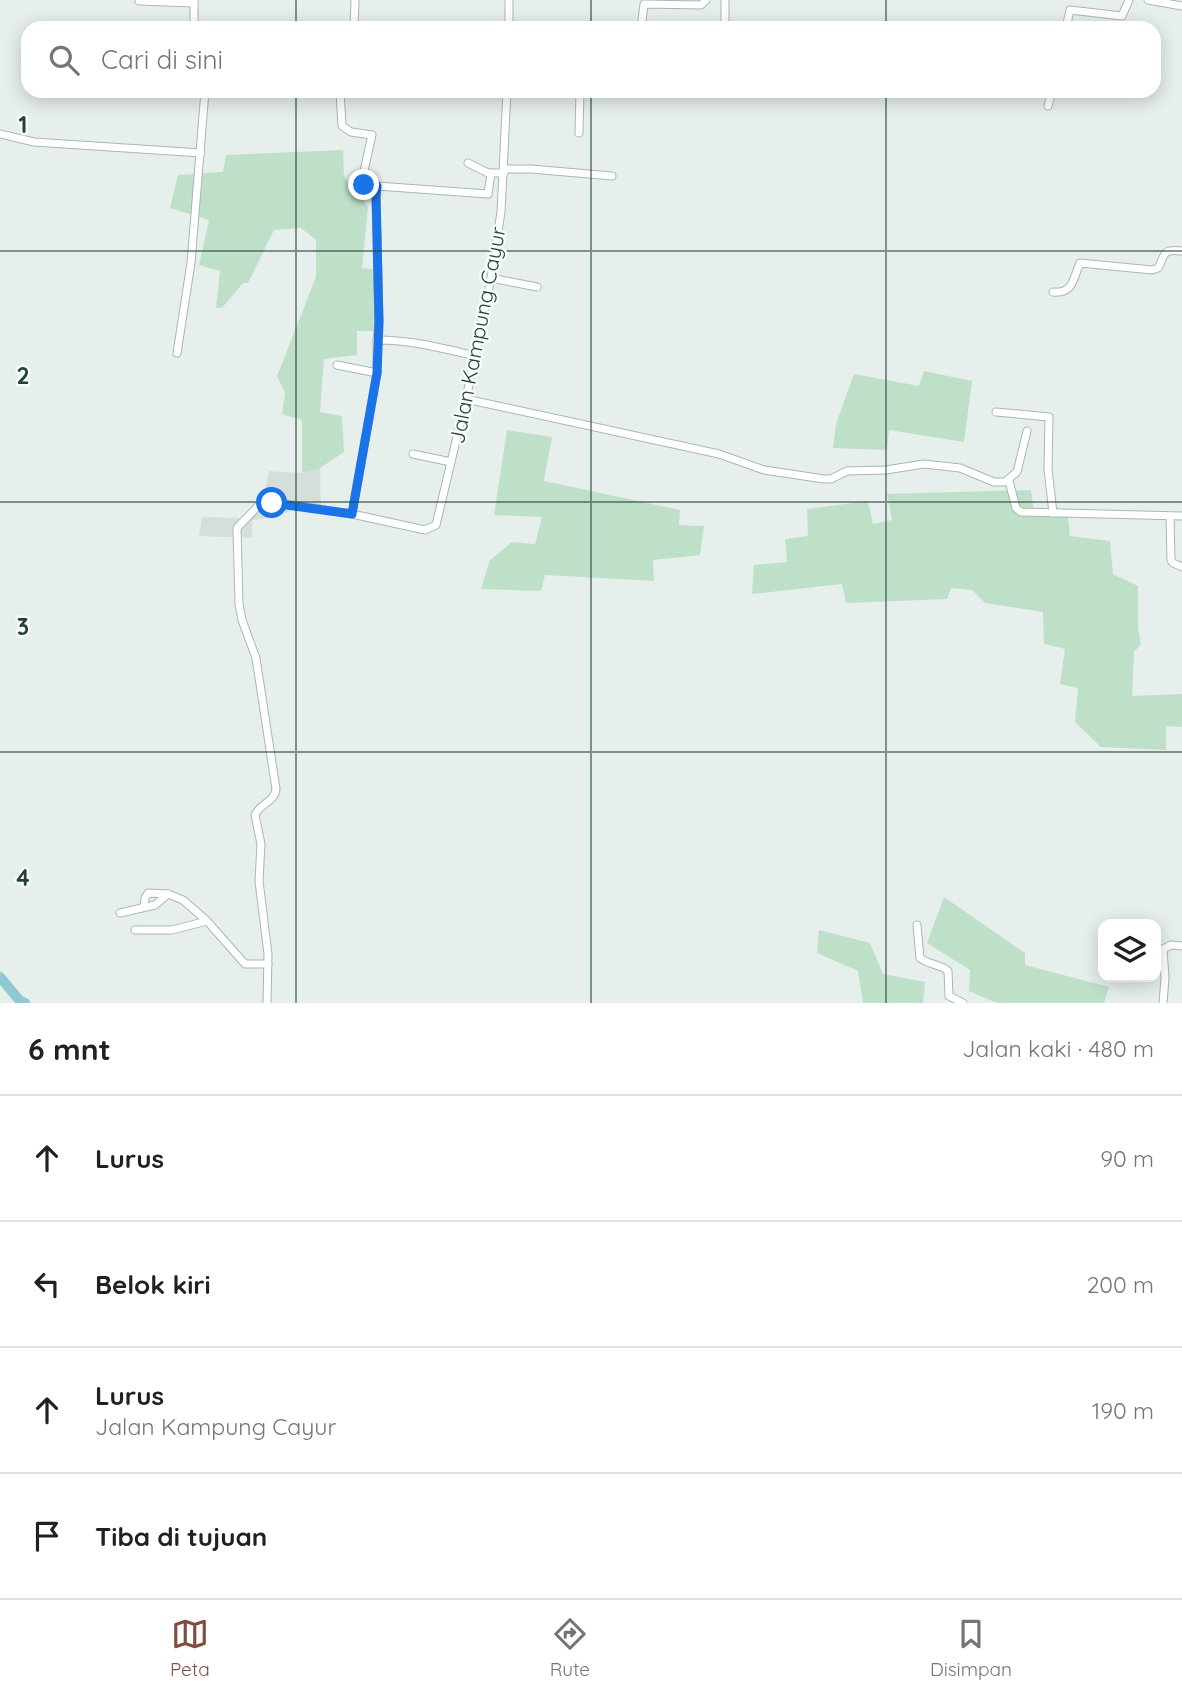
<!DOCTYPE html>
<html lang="id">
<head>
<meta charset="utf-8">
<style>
  body { margin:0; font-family:Quicksand,sans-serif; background:#f2f2f2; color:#202124 }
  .controls { position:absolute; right:21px; bottom:21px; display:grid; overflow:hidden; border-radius:14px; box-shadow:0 4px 18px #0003 }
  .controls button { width:63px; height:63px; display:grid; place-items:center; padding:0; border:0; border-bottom:2px solid #e0e0e0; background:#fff; color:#202124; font:35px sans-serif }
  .stop { position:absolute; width:21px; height:21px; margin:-16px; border:5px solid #1a73e8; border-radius:50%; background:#fff }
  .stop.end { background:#1a73e8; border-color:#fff; box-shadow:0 2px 7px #0008 }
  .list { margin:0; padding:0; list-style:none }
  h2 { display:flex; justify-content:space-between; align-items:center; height:91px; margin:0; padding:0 28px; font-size:30px }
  h2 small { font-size:23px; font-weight:400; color:#757577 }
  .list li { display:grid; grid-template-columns:46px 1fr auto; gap:21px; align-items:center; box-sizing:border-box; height:126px; padding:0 28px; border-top:2px solid #e0e0e0 }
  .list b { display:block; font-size:26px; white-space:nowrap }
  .list p { margin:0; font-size:23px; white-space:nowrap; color:#757577 }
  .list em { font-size:23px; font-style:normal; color:#757577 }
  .icon { flex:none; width:38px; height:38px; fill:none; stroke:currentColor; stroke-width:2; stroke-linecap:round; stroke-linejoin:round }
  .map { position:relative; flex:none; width:1182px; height:1003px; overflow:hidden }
  .search { position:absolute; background:#fff; box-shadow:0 4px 18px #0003; left:21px; right:21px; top:21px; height:77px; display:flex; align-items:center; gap:18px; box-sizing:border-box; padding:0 24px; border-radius:21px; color:#757577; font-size:26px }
  .sheet { height:595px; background:#fff }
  nav { display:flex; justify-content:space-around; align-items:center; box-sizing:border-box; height:98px; border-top:2px solid #e0e0e0; background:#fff; font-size:19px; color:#757577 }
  nav a { display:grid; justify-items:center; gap:4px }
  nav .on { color:#7f4e3f }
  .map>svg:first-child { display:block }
  .built { fill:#d4dfda }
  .green { fill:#bfe0c8 }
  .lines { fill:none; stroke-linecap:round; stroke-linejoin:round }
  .river { stroke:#8ec9d4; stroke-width:10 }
  .minor-casing { stroke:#a8b8b2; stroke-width:9 }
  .minor { stroke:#fff; stroke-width:7 }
  .route { stroke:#1a73e8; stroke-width:9 }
  .grid { fill:none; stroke:#24423a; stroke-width:2; stroke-opacity:0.55 }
  .labels { text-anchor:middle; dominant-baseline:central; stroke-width:5; stroke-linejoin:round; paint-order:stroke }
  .street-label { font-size:21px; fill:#24423a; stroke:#f7fbf9 }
  .grid-label { font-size:23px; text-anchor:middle; font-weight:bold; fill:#24423a; stroke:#f7fbf9; stroke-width:5; stroke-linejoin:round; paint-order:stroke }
</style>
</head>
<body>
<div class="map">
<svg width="1182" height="1003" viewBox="0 0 1182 1003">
  <rect width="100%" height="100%" fill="#e6efeb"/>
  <polygon class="built" points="320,468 321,509 297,508 278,516 252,520 252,538 199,536 202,517 241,518 263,499 269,471 302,473"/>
  <g class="green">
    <polygon points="343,150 344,176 368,207 362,268 382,270 376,313 377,331 357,331 357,355 324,359 320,412 342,416 344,452 320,468 302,473 302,420 282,414 285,393 277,376 316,277 316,240 301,228 274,230 248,283 243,283 222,308 216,308 220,271 199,265 209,220 170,208 178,175 223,172 226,155"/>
    <polygon points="924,371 972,381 964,442 889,430 887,450 833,448 836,424 854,374 919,386"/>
    <polygon points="507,430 552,437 544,481 680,510 679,525 704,526 700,555 653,560 654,581 545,575 541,591 481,589 490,560 512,542 535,544 542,517 494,515"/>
    <polygon points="1031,490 1034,513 1068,517 1070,536 1110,541 1113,574 1138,586 1138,628 1141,644 1134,652 1132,696 1182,694 1182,727 1166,726 1166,750 1101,747 1075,722 1078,688 1060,684 1065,649 1044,644 1043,612 985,603 972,590 951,588 947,599 846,603 842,584 752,594 754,565 787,562 785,539 808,536 807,509 868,501 873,524 892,520 887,494"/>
    <polygon points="944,897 1025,953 1025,965 1109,987 1104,1003 997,1003 969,991 970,970 927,943"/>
    <polygon points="819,930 870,943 883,974 925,982 923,1003 863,1003 858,971 817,953"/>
  </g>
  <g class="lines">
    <polyline class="river" points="0,977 20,1001 25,1003"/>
    <g class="minor-casing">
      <g id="minor">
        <polyline points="1148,0 1182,6"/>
        <polyline points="139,1 194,3"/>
        <polyline points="194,1 194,28"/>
        <polyline points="354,28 355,0"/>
        <polyline points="509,28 509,0"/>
        <polyline points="641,28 644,4 701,5 706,0"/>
        <polyline points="725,28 725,0"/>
        <polyline points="1066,28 1070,10 1122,16 1129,0"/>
        <polyline points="340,91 342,126 351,132 372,135 362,180 364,185 377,186 376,193 379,322 377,340"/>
        <polyline points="1048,106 1052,91"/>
        <polyline points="579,133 580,91"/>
        <polyline points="0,134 34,142 201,153"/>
        <polyline points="468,163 488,173 504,173"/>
        <polyline points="504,169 531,169 612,176"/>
        <polyline points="377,186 488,194 491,173"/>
        <polyline points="491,278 537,287"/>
        <path d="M1053,292C1074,294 1073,278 1080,263L1152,270L1158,268C1166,253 1162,249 1182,251"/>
        <polyline points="177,353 191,263 205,91"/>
        <path d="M337,365L377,373V340C411,340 442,348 475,356"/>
        <polyline points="466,399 719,454 764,470 824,479 831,479 847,471 886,470 924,464 960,468 994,482 1005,482 1017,472 1027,431"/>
        <polyline points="996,412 1049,417 1048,469 1053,513"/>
        <polyline points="413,454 451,462"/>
        <polyline points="1009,481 1016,508 1021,512 1182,516"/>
        <polyline points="352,514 377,373"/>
        <polyline points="1170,517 1171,560 1173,563 1182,567"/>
        <polyline points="144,907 145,898 148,893 168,894 183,900 207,921 245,964 268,964"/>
        <polyline points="120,913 155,905 168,894"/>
        <path d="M917,925L920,958C929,965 940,964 948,971L949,996L963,1003"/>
        <polyline points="135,930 172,930 207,921"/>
        <path d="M267,1003L268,954L259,881L261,844L255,815C260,803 274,803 276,789L256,658L242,620L239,604L237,528L261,503L286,504L352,514L425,530L436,525L466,399L491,278L501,212L507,91"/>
        <polyline points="1163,1003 1165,978 1163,949 1171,945 1182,946"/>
      </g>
    </g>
    <use href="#minor" class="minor"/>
  </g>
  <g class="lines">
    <polyline class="route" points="272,503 352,514 377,373 379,322 376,195 377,186 364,185"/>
  </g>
  <path class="grid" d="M296,0V28M591,0V28M886,0V28M296,91V1003M591,91V1003M886,91V1003M0,251H1182M0,502H1182M0,752H1182"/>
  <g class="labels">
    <g class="street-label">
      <text transform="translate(477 335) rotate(-79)">Jalan Kampung Cayur</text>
    </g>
  </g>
  <g class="grid-label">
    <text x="23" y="133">1</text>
    <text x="23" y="384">2</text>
    <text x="23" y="635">3</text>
    <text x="23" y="886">4</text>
  </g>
</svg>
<div class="controls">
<button><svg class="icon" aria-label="layers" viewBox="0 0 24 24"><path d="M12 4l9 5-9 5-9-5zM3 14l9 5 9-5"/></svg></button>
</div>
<div class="stop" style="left:272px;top:503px"></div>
<div class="stop end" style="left:364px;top:185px"></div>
<div class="search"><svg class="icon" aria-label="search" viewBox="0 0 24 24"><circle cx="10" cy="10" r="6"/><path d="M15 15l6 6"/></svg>Cari di sini</div>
</div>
<section class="sheet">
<h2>6 mnt<small>Jalan kaki · 480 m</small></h2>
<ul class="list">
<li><svg class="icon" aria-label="ahead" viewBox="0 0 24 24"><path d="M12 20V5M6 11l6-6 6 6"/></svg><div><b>Lurus</b></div><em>90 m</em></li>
<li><svg class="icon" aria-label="left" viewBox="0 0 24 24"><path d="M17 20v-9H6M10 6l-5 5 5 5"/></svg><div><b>Belok kiri</b></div><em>200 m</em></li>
<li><svg class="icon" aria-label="ahead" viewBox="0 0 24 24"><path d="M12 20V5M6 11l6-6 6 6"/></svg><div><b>Lurus</b><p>Jalan Kampung Cayur</p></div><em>190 m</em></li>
<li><svg class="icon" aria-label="arrive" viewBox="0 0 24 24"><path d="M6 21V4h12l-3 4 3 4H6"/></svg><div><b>Tiba di tujuan</b></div></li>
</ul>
</section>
<nav>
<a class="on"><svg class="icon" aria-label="map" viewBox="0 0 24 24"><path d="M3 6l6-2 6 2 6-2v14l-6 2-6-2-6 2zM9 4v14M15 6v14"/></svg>Peta</a>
<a><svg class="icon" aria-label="directions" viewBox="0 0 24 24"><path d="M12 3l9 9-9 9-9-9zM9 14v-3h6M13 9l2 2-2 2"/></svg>Rute</a>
<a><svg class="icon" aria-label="saved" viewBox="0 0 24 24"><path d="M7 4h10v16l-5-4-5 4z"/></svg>Disimpan</a>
</nav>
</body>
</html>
